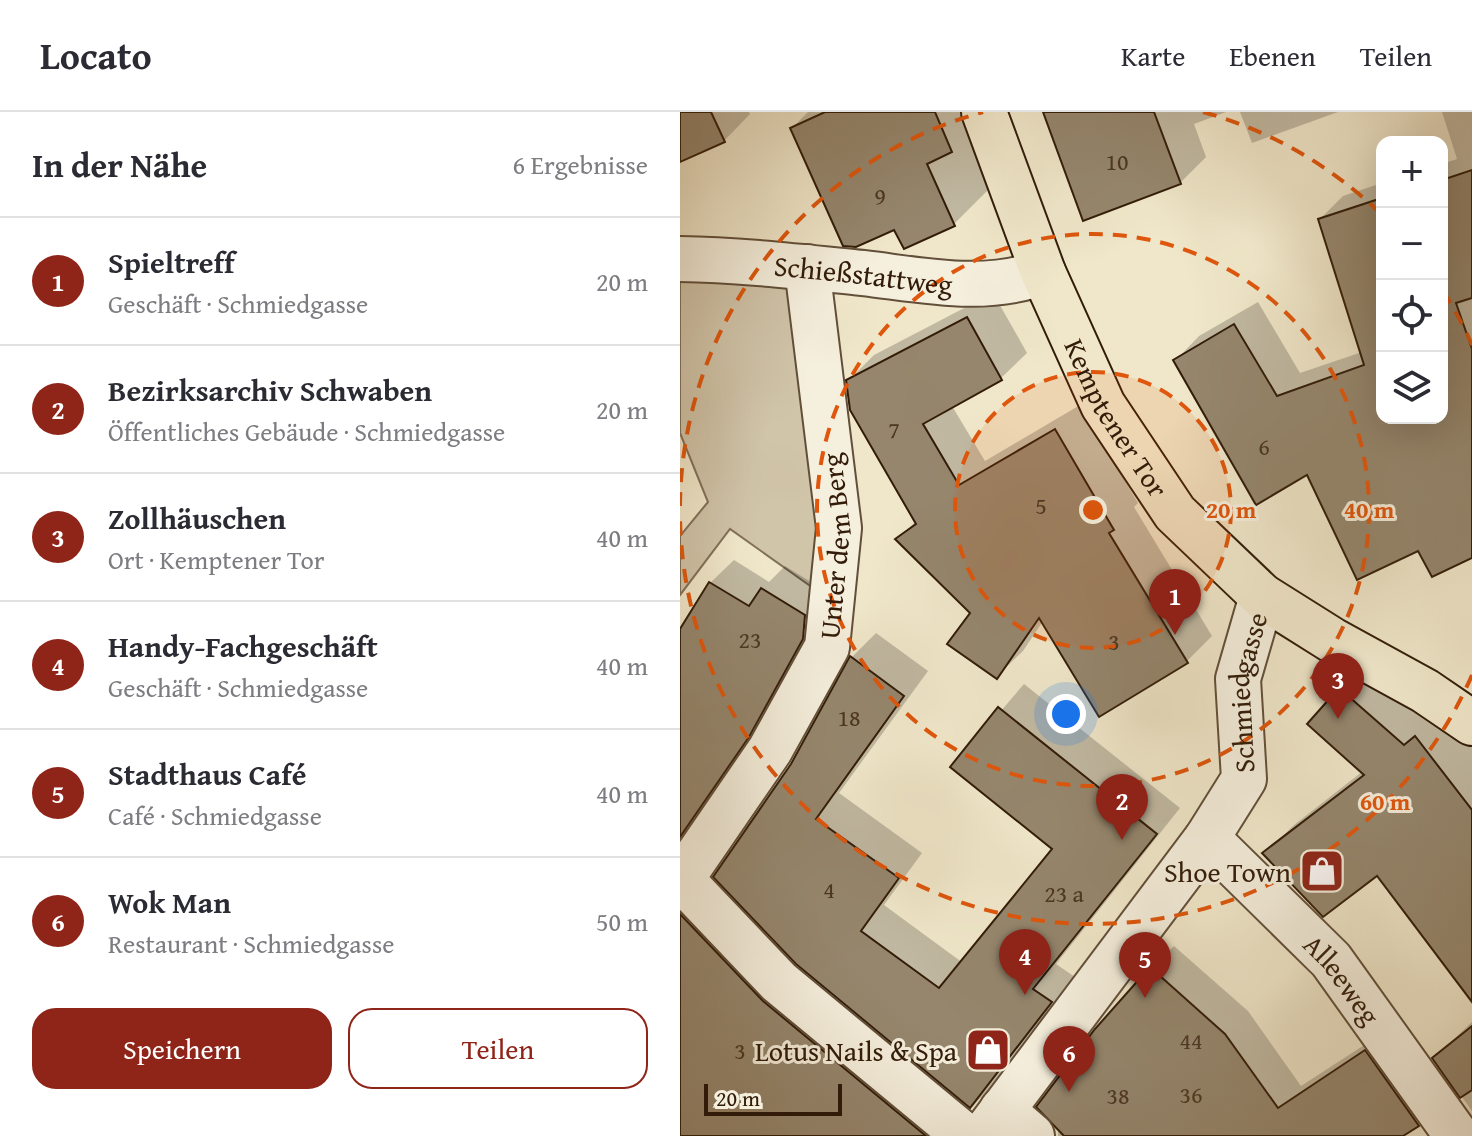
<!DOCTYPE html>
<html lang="de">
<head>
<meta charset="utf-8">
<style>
  body { margin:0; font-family:"Gentium Book Plus",serif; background:#f7f7f7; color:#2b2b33 }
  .controls { position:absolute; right:24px; top:24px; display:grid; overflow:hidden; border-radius:16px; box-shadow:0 8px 32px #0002 }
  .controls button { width:72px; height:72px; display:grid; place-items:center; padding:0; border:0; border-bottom:2px solid #e1e1e2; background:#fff; color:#2b2b33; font:40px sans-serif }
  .scale { position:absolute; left:24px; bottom:20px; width:138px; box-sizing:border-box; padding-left:8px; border:4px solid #321c09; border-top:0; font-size:22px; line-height:28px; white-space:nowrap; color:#321c09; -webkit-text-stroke:6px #f5efdd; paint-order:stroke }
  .you { position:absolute; left:386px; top:602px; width:28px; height:28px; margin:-20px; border:6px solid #fff; border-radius:50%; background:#1a73e8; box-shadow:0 0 0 12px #1a73e833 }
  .badge { display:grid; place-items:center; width:52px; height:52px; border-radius:50%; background:#8f2418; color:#fff; font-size:26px; font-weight:700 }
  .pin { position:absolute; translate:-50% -66px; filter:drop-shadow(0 2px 4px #0008) }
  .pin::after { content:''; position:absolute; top:42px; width:28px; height:24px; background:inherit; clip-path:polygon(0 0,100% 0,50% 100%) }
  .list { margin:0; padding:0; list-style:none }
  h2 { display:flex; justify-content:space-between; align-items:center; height:104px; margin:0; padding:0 32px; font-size:34px }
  h2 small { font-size:26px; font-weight:400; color:#7c7c81 }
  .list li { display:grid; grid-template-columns:52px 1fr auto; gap:24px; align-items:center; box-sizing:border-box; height:128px; padding:0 32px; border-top:2px solid #e1e1e2 }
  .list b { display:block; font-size:30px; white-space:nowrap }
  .list p { margin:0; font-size:26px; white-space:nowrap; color:#7c7c81 }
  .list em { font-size:26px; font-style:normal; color:#7c7c81 }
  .actions { display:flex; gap:16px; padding:24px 32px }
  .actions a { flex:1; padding:18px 0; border:2px solid #8f2418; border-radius:24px; text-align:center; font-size:28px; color:#8f2418 }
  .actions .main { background:#8f2418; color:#fff }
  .icon { flex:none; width:44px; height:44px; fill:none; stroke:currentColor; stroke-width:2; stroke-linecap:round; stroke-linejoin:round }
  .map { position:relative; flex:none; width:792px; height:1024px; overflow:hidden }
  header { display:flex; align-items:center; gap:48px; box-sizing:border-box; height:112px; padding:0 40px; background:#fff; border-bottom:2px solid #e1e1e2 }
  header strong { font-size:38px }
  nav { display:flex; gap:44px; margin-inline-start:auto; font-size:28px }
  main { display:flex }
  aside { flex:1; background:#fff }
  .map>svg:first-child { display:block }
  .green { fill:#d0c4a9; stroke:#817059; stroke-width:2 }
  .shadow { fill:#0003 }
  .building { fill:#95866d; stroke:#321c09; stroke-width:2 }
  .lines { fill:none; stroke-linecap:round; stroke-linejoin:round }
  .minor-casing { stroke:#624f39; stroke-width:48 }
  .major-casing { stroke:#321c09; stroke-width:48 }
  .minor { stroke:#f5efdd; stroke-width:44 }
  .major { stroke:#f0e7ca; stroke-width:44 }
  .ring { fill:none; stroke:#df560c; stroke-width:4; stroke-dasharray:14 10 }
  .labels { text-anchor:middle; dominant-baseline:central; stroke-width:6; stroke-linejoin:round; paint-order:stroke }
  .number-label { font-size:24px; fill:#4b3622 }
  .street-label { font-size:28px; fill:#321c09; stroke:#f5efdd }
  .poi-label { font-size:28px; fill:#321c09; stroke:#f5efdd; text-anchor:end }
  .centre { fill:#df560c; stroke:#f5efdd; stroke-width:4 }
  .ring-label { font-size:24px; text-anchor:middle; font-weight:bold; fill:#df560c; stroke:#f5efdd; stroke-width:6; stroke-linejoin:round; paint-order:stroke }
</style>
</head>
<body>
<header>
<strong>Locato</strong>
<nav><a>Karte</a><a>Ebenen</a><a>Teilen</a></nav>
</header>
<main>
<aside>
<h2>In der Nähe<small>6 Ergebnisse</small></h2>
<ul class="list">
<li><span class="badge">1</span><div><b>Spieltreff</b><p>Geschäft · Schmiedgasse</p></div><em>20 m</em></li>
<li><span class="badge">2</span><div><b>Bezirksarchiv Schwaben</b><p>Öffentliches Gebäude · Schmiedgasse</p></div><em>20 m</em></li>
<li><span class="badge">3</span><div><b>Zollhäuschen</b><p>Ort · Kemptener Tor</p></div><em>40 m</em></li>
<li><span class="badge">4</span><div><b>Handy-Fachgeschäft</b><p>Geschäft · Schmiedgasse</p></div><em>40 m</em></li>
<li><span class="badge">5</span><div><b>Stadthaus Café</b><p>Café · Schmiedgasse</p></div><em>40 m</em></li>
<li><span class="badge">6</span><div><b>Wok Man</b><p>Restaurant · Schmiedgasse</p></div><em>50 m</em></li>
</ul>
<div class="actions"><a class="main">Speichern</a><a>Teilen</a></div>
</aside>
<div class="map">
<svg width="792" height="1024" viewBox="0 0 792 1024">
  <rect width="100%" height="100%" fill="#f0e7ca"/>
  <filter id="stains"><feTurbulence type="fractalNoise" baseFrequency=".0025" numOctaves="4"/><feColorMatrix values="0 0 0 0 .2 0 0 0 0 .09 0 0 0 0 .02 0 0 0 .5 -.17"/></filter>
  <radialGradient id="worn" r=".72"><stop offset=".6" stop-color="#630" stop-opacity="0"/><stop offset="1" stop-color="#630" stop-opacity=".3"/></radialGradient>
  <polygon class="green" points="0,156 117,162 143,483 50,417 0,483 0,424 28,390 0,321"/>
  <g class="shadow">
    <polygon points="0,0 69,0 70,2 44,29 0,48"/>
    <polygon points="128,0 309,0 314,72 274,112 215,115 112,16"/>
    <polygon points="365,0 546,0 514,12 526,45 500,71"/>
    <polygon points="560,0 658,0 572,31"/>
    <polygon points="762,0 792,0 792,443 739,436 628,360 496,248 519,224 578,190 620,261 682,240 640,107 663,84 702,71 702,306 762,306 762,52 777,47"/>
    <polygon points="313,181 347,241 321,266 272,294 305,349 400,293 458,391 454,395 532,524 507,549 420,602 363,509 343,539 317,564 292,501 218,427 237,408 168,269 194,243"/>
    <polygon points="54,448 89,470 105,454 147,480 145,502 91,599 0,735 0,552 4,515 30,471"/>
    <polygon points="196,521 248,559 159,681 242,741 204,793 283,851 375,737 273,655 344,572 500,696 376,852 395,865 316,970 292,995 117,850 112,653 171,546"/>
    <polygon points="689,548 764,597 792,633 792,887 697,761 585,741 614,713 683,659 629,612"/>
    <polygon points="0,756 300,1024 0,1024"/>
    <polygon points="494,834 568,899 621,974 709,917 760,989 719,1024 378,1024 378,1016 471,857"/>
    <polygon points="792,910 792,999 754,946"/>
  </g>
  <g class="building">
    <polygon points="0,0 31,0 45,30 0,50"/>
    <polygon points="145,0 255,0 272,40 247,52 275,114 224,137 214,118 176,135 163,134 110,16"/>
    <polygon points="363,0 474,0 501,72 403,109"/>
    <polygon points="792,58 792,186 776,191 792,237 792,446 752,465 738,439 677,468 627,363 576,393 493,248 554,212 597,284 684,253 638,107 702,86 702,306 762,306 762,68"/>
    <polygon points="287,205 322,268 243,312 279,373 375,317 434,418 429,421 508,551 419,605 359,506 317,567 267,532 290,501 215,427 236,412 170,298 166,268"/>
    <polygon points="29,470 69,494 81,476 125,503 123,527 69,625 0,725 0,517"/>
    <polygon points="170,544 224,584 136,707 219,766 181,819 259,876 372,737 270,655 318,595 477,722 353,877 372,890 290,996 116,852 33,765 111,652"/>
    <polygon points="659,576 724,633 735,624 792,698 792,890 697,764 643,805 582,741 684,663 627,612"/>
    <polygon points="0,802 83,889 246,1024 0,1024"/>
    <polygon points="470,855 545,922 598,996 685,938 739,1014 723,1024 384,1024 356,995 415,917"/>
    <polygon points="792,914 792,978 780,986 752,946"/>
  </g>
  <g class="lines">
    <g class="minor-casing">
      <g id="minor">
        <path id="s1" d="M0,147C61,148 122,155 183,161C243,168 305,182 363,160"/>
        <path id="s2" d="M527,726L651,848L777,1024"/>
        <polyline points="1,767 99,870 285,1024"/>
        <path id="s3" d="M0,769L90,638L147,535L159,416L127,155"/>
        <polyline points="322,998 352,1024"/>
        <path id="s4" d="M303,1024L527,726L564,667L558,567L582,484"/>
      </g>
    </g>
    <g class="major-casing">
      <g id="major">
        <path id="s5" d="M304,0L363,160L423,293L495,401L582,484L652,528L745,579L792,611"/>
      </g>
    </g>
    <use href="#minor" class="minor"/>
    <use href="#major" class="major"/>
  </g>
  <circle cx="413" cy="398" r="138" fill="#df560c" fill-opacity=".12"/>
  <g class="ring">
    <circle cx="413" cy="398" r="138"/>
    <circle cx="413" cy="398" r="276"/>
    <path d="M792 563A413 413 0 0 1 0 402M0 394A413 413 0 0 1 303 0M523 0A413 413 0 0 1 700 101M763 179A413 413 0 0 1 792 233"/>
  </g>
  <defs>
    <g id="shop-square" transform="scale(2.3)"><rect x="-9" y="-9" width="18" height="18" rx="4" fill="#8f2418" stroke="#f5efdd"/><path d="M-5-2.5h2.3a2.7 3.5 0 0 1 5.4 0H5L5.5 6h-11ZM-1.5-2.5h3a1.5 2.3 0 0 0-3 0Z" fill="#fff"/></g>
  </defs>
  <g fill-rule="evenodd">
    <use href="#shop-square" x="642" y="759"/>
    <use href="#shop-square" x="308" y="938"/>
  </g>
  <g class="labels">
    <g class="number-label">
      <text x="437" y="49">10</text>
      <text x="200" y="83">9</text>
      <text x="214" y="317">7</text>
      <text x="584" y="334">6</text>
      <text x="361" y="393">5</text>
      <text x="70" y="527">23</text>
      <text x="434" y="529">3</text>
      <text x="169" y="605">18</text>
      <text x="149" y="777">4</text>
      <text x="384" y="781">23 a</text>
      <text x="511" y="928">44</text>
      <text x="60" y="938">3</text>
      <text x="511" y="982">36</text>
      <text x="438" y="983">38</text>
    </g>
    <g class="street-label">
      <text stroke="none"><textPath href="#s1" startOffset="184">Schießstattweg</textPath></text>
      <text stroke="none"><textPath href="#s5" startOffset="334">Kemptener Tor</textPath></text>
      <text stroke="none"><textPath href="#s3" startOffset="378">Unter dem Berg</textPath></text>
      <text stroke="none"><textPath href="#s4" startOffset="530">Schmiedgasse</textPath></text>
      <text stroke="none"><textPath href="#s2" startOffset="196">Alleeweg</textPath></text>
    </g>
    <g class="poi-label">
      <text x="611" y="759">Shoe Town</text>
      <text x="277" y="938">Lotus Nails &amp; Spa</text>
    </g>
  </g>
  <circle cx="413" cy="398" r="12" class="centre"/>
  <g class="ring-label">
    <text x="551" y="406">20 m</text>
    <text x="689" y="406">40 m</text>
    <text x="705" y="698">60 m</text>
  </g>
  <rect width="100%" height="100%" filter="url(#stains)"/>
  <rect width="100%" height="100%" fill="url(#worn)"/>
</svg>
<div class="controls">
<button>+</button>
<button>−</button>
<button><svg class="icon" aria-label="locate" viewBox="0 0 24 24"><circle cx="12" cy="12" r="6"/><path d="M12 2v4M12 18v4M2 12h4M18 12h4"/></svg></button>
<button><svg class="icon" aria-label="layers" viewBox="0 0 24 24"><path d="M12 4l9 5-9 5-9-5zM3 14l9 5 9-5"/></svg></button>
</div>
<div class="scale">20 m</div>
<div class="you"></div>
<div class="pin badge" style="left:495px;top:523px">1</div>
<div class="pin badge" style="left:442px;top:728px">2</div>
<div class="pin badge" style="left:658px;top:607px">3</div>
<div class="pin badge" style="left:345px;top:883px">4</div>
<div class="pin badge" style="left:465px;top:886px">5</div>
<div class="pin badge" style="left:389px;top:980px">6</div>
</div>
</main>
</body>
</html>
